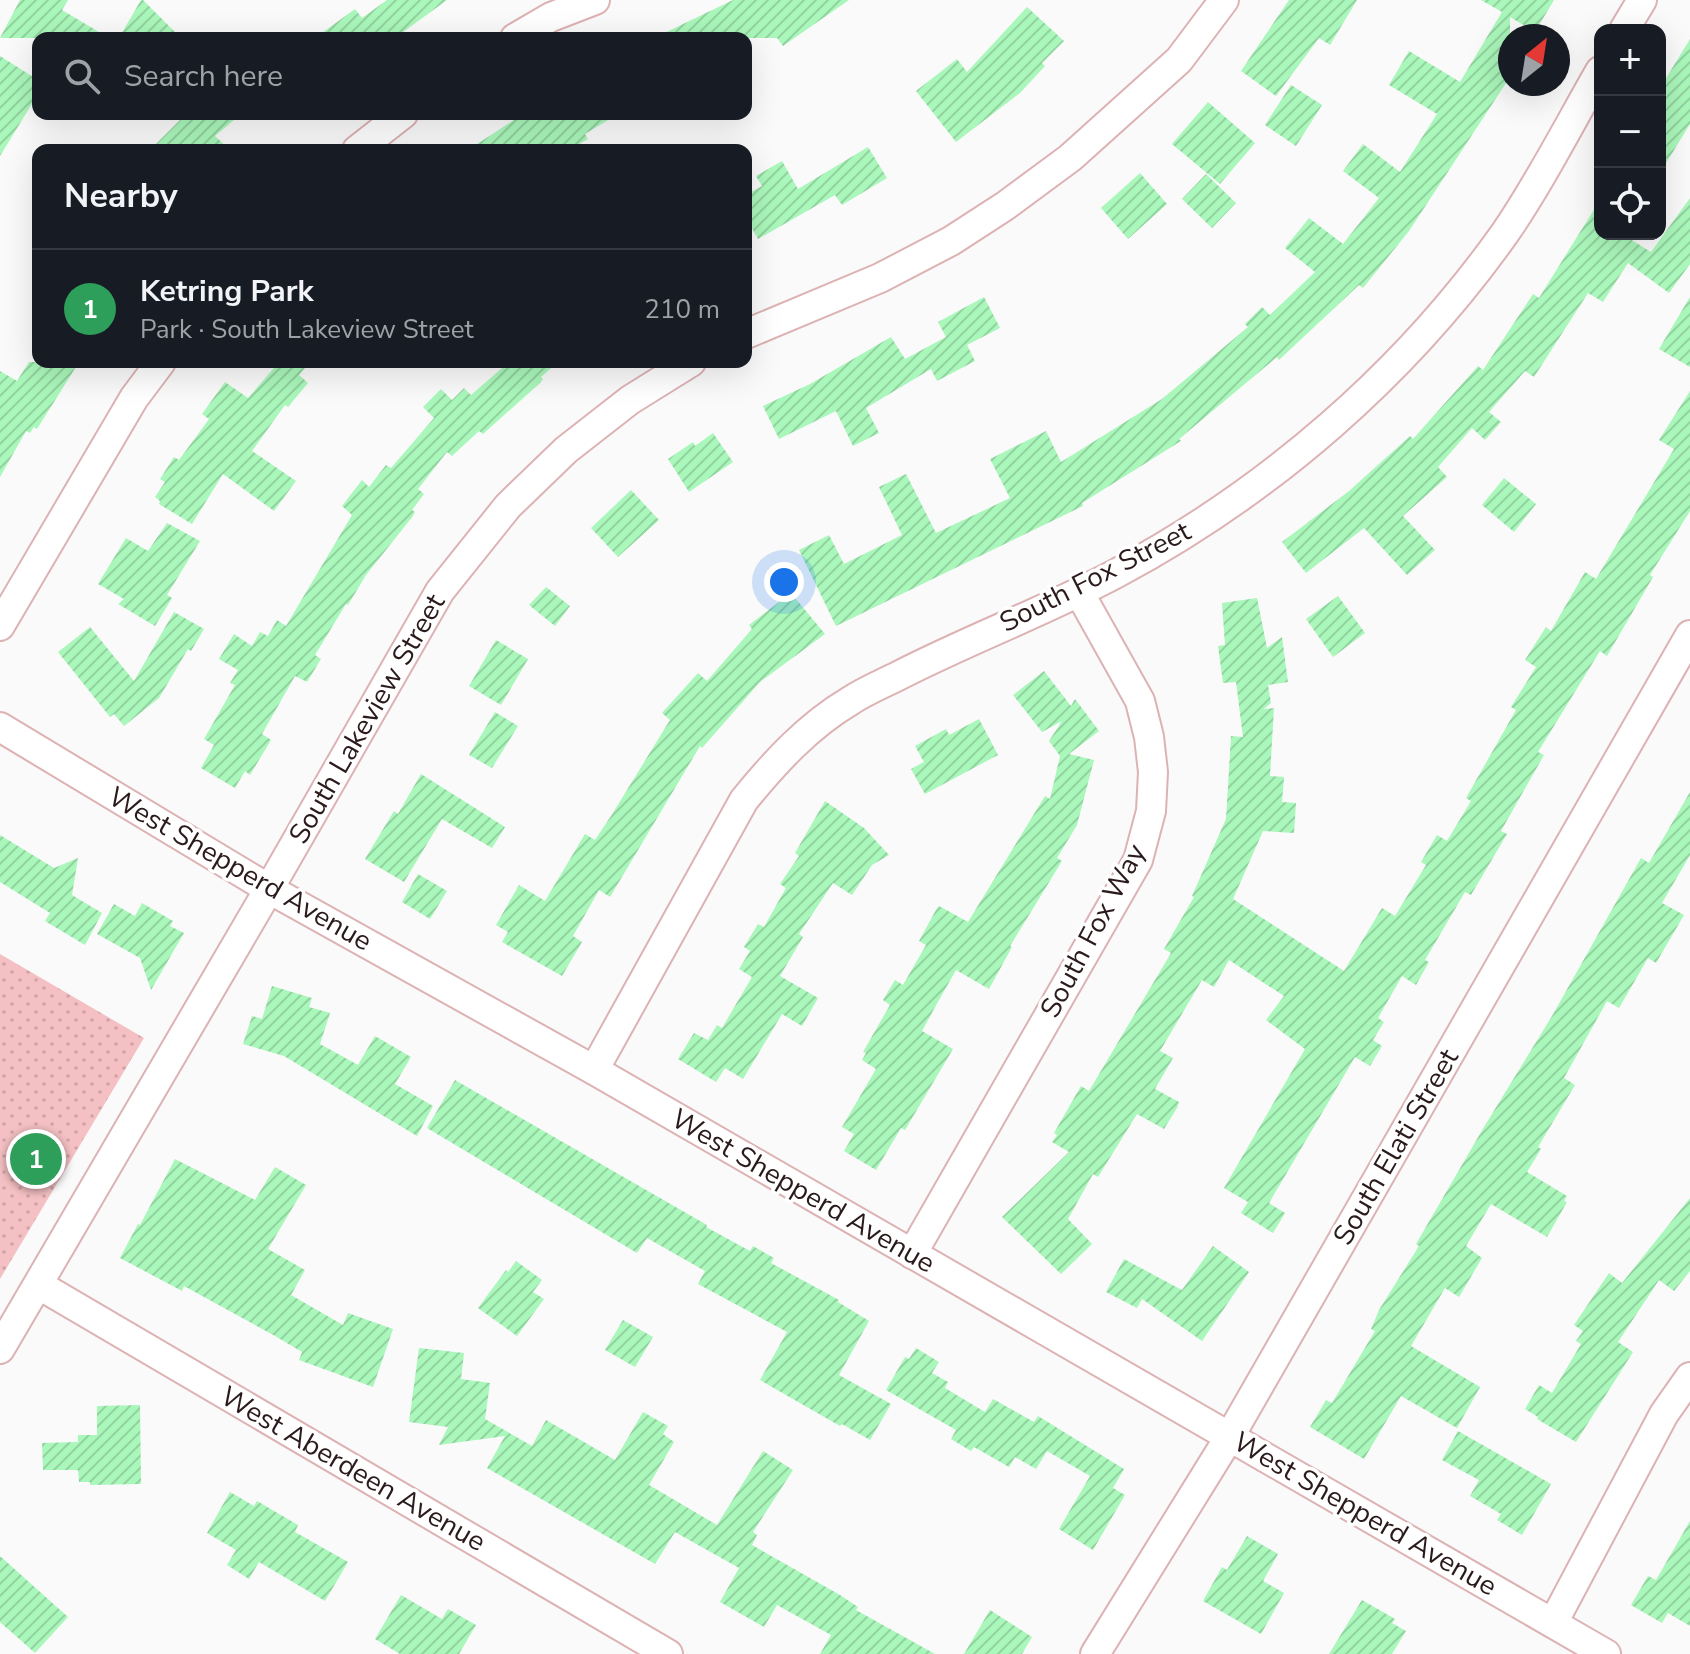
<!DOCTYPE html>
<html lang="en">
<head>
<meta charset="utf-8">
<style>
  body { margin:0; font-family:"Nunito Sans",sans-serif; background:#242831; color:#f1f3f6 }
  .controls { position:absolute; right:24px; top:24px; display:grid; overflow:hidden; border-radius:16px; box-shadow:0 8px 32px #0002 }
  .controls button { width:72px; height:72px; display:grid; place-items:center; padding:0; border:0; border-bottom:2px solid #363941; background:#171b24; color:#f1f3f6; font:40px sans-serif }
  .compass { position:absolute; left:1498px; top:24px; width:72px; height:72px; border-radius:50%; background:#171b24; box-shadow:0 8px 32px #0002; rotate:30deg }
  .you { position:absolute; left:784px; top:582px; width:28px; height:28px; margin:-20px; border:6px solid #fff; border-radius:50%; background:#1a73e8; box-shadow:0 0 0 12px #1a73e833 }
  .badge { display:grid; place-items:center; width:52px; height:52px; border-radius:50%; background:#91b49f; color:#fff; font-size:26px; font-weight:700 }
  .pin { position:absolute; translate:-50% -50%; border:4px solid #fff; box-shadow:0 2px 8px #0006 }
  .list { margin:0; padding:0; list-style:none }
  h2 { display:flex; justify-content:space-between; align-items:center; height:104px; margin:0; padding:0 32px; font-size:34px }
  h2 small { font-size:26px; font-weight:400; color:#9ea1a6 }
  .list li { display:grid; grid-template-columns:52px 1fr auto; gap:24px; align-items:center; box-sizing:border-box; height:120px; padding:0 32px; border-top:2px solid #363941 }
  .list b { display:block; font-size:30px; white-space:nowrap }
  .list p { margin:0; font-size:26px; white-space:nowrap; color:#9ea1a6 }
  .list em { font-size:26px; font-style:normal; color:#9ea1a6 }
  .icon { flex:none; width:44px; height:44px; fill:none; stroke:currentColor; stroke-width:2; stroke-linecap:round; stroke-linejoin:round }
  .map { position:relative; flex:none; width:1690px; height:1654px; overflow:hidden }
  .search { position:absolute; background:#171b24; box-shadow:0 8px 32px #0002; left:32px; top:32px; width:720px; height:88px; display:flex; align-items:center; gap:20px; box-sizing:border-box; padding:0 28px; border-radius:16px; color:#9ea1a6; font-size:30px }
  .panel { position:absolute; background:#171b24; box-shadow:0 8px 32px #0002; left:32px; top:144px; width:720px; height:224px; border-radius:16px }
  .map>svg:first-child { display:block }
  .grass { fill:url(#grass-dots) }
  .building { fill:url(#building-hatch) }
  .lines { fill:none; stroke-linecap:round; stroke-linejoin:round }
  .minor-casing { stroke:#ddb2b4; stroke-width:32 }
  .minor { stroke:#fff; stroke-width:28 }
  .labels { text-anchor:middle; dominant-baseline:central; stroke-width:7; stroke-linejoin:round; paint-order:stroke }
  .street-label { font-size:28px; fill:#2a1a1b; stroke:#fff }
</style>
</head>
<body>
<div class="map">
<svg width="1690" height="1654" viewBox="0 0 1690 1654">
  <defs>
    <pattern id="grass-dots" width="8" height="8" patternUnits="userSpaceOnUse" patternTransform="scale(2)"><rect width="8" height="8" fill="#f4c0c3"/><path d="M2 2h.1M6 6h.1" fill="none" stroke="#d1a4a7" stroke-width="1.8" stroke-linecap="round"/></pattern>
    <pattern id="building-hatch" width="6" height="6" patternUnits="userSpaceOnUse" patternTransform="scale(2)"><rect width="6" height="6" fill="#aaf7bb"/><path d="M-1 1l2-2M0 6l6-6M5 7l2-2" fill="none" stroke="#92d3a0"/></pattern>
  </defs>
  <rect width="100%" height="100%" fill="#fafafa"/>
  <polygon class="grass" points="0,954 144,1038 0,1279"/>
  <g class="building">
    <polygon points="20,0 68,0 62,10 109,38 0,38"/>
    <polygon points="141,0 143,0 181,38 119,38"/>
    <polygon points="387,0 447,0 395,38 315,38 355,9 362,18"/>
    <polygon points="733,0 849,0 783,46 777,38 654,38"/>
    <polygon points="1289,0 1357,0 1330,45 1319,38 1276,96 1241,71"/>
    <polygon points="1481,0 1554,0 1535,32 1510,17 1510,77 1409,231 1363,288 1359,285 1279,360 1277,357 1179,439 1181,441 1082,503 1083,506 836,626 799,550 829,535 844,564 902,535 879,487 906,474 936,533 1010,498 990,459 1046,431 1061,462 1162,399 1248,327 1245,324 1262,307 1270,315 1315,272 1285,248 1309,218 1343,244 1379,198 1343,171 1363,144 1400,172 1437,114 1389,85 1409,51 1460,82 1502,12"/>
    <polygon points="1027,7 1064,41 1042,63 1045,66 1020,93 956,142 916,91 957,59 967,72"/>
    <polygon points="1690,39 1690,124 1660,173 1660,88"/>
    <polygon points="0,56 38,80 38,94 0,156"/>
    <polygon points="1291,85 1322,105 1296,146 1265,125"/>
    <polygon points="1208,102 1255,143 1220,184 1172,144"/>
    <polygon points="186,114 241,114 215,136 230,150 150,150"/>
    <polygon points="523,114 618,114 585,134 588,139 569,150 468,150"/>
    <polygon points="868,147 887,178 842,205 835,195 758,239 746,218 746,195 762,186 756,176 782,161 798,189"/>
    <polygon points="1140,173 1167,204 1128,239 1101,208"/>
    <polygon points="1206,174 1236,203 1212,228 1182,199"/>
    <polygon points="1690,198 1690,264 1669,293 1628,263 1603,302 1588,293 1534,377 1525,371 1489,412 1501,422 1485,440 1472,428 1438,467 1447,477 1403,516 1435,550 1407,575 1364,528 1306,573 1282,542 1349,491 1410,436 1413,439 1478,366 1483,370 1533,294 1539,298 1600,200 1600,234 1622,234 1651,252"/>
    <polygon points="984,297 1000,328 967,345 975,361 937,381 931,369 866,408 879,433 853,446 836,411 779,439 763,406 810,384 891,337 905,359 946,337 938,322"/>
    <polygon points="1690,297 1690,367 1659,349"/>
    <polygon points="29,362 79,362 37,429 34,427 30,433 26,431 0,477 0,371 17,381"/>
    <polygon points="279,362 310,362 299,375 308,383 288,407 285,405 252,451 296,481 274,511 223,474 192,524 159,504 160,501 155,497 165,482 160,479 174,457 179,460 209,419 202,414 225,382 248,398"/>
    <polygon points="509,362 558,362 541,377 543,379 540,383 483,434 479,431 452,456 447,452 418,489 424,494 412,510 415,512 413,516 366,575 348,605 346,604 315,655 321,659 307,682 295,676 262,734 271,740 250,775 245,771 235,788 201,768 214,745 204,739 235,685 230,683 238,670 219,659 234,634 252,646 260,632 268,636 277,620 286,626 352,515 342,506 362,480 369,487 386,465 391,468 434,418 423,407 441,389 452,400 464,388 471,395"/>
    <polygon points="1690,391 1690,511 1650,575 1653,577 1607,656 1600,651 1538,752 1544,755 1501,831 1507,834 1471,895 1465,892 1425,960 1429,962 1416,985 1402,976 1378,1018 1384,1022 1373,1040 1382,1046 1370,1066 1355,1057 1269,1203 1285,1213 1273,1233 1241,1213 1248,1202 1224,1188 1305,1049 1266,1020 1284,996 1229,960 1214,987 1202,980 1160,1051 1173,1058 1155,1089 1179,1102 1177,1108 1164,1129 1137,1114 1098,1177 1093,1174 1068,1219 1092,1244 1061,1274 1002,1217 1069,1152 1052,1142 1057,1135 1054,1133 1081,1086 1089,1091 1171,953 1164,949 1194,897 1192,896 1226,819 1231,736 1243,737 1236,682 1223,683 1218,646 1225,645 1222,603 1257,598 1267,648 1282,637 1288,682 1268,685 1271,703 1264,709 1274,708 1270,776 1284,777 1282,802 1296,803 1294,833 1263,831 1233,899 1344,971 1382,908 1395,916 1426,865 1421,862 1437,835 1447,841 1471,801 1466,798 1516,710 1511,707 1536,667 1525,660 1546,627 1551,631 1585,572 1596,579 1674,449 1659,440"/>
    <polygon points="713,433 733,462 689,492 668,459 693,442 695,446"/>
    <polygon points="1504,478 1536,504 1514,532 1482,505"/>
    <polygon points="631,490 659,520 618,557 591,528"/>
    <polygon points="167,523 200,541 167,595 172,598 155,626 118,604 124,599 98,584 126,538 148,551"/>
    <polygon points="546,587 570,606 555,626 529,605"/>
    <polygon points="791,593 825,634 760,682 702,748 700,746 610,897 599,890 573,936 582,942 562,976 502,942 508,932 496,925 519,885 545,901 585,834 595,840 611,816 670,720 662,713 698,673 707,681 752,629 749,625"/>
    <polygon points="1338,596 1365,633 1333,657 1306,619"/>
    <polygon points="174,612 204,629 191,651 188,649 159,698 124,726 114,714 110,717 58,652 90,627 134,681"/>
    <polygon points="496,640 528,659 501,705 469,686"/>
    <polygon points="1044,671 1071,706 1075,699 1099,731 1069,754 1094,760 1077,825 1057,858 1062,861 1010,946 1012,947 989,989 956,970 939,1000 922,1031 953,1049 905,1130 901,1128 876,1170 844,1151 854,1134 842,1127 876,1069 862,1060 866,1053 863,1052 890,1005 883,1000 895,980 903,985 926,945 919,941 937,908 939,906 968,922 1045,796 1050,799 1060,756 1049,741 1062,721 1042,732 1013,695"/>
    <polygon points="495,712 518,726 492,768 469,755"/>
    <polygon points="979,719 998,755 925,794 911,769 924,762 915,746 946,729 949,735"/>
    <polygon points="421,774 505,827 492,848 442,819 404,882 365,859 394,811 398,814"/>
    <polygon points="1690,792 1690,855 1662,903 1684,915 1656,963 1648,958 1619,1008 1607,1001 1564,1078 1575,1085 1538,1147 1541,1149 1527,1172 1567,1196 1564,1201 1567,1202 1547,1237 1491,1204 1466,1246 1482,1258 1459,1297 1445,1288 1411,1346 1480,1387 1457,1428 1401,1396 1364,1459 1310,1427 1326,1400 1332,1403 1375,1331 1371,1329 1379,1310 1419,1246 1416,1244 1484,1127 1552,1016 1641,858 1649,863"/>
    <polygon points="825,801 864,828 889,855 872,865 852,895 833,883 799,934 803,937 780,976 818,998 802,1026 782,1014 743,1079 725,1068 716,1082 678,1059 694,1033 708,1040 717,1025 722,1028 752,977 739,969 750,951 744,947 758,924 764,927 786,888 780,884 799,856 795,853"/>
    <polygon points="0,835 54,868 78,858 72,895 102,913 85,945 45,921 50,913 0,882"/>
    <polygon points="418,874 447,891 430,919 402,902"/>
    <polygon points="142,903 173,921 170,926 184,933 151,990 140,958 97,934 114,904 135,916"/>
    <polygon points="272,986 312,998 309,1007 330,1013 320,1044 358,1065 375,1036 411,1057 395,1084 433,1106 417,1136 284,1056 243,1044 252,1016 262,1019"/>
    <polygon points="455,1080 707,1225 706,1227 750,1251 753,1246 774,1258 771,1263 839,1300 838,1302 869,1321 839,1375 891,1404 870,1440 842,1424 840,1426 760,1380 787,1332 698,1284 705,1271 647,1238 637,1253 427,1128"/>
    <polygon points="175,1159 255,1200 275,1167 306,1185 268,1249 305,1270 291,1295 343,1325 348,1313 393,1329 373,1387 299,1360 302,1352 275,1336 184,1286 182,1291 120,1258 138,1224 140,1225"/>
    <polygon points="1690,1198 1690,1271 1674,1291 1659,1280 1618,1342 1633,1352 1576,1442 1537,1419 1538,1417 1525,1409 1539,1385 1552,1393 1581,1344 1576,1341 1583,1331 1574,1325 1609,1273 1622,1283"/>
    <polygon points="1213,1246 1249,1272 1202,1341 1142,1299 1137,1308 1106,1292 1124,1259 1182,1290"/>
    <polygon points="516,1261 542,1280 533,1292 544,1299 517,1336 478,1308 506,1270 508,1272"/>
    <polygon points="623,1320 653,1337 635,1367 605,1350"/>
    <polygon points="419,1348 464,1353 461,1379 490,1383 485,1419 532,1446 546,1420 615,1460 643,1412 668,1426 663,1434 674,1442 649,1485 717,1525 763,1451 793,1470 753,1532 757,1535 752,1545 840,1595 858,1607 856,1610 935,1654 820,1654 831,1635 777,1605 764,1627 720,1602 739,1568 675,1532 655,1564 487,1468 505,1436 439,1445 448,1427 409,1422"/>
    <polygon points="916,1348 939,1362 932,1373 948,1382 945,1388 985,1412 993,1399 1034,1422 1038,1416 1124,1469 1113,1488 1125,1495 1093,1550 1059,1529 1090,1476 1047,1451 1036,1469 1015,1457 1009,1467 974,1447 971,1451 951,1439 956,1430 886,1390 905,1357 909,1359"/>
    <polygon points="140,1405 141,1484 90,1485 90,1482 79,1482 78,1470 43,1470 42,1443 78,1442 78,1435 97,1435 97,1406"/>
    <polygon points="1458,1431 1551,1484 1522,1535 1497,1520 1501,1514 1470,1496 1479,1480 1442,1460"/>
    <polygon points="230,1492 254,1506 257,1501 298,1525 295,1532 348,1562 325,1601 259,1562 249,1579 227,1565 236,1550 207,1533"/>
    <polygon points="1690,1521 1690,1626 1668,1613 1662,1623 1631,1605 1648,1576 1656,1580"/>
    <polygon points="1247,1536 1278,1554 1263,1581 1284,1593 1261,1634 1203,1601 1222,1567 1227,1570"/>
    <polygon points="0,1556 68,1617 35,1653 0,1622"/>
    <polygon points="401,1595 442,1619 448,1609 476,1625 459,1654 400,1654 375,1639"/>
    <polygon points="1362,1600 1395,1619 1392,1623 1406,1631 1392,1654 1329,1654"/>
    <polygon points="990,1610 1032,1637 1022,1654 964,1654"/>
  </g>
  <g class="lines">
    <g class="minor-casing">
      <g id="minor">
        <polyline points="1624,30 1642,0"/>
        <polyline points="515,38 551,17 595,0"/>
        <polyline points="357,150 403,114"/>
        <polyline points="746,334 880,278 951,241 1005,206 1070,158 1179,60 1224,0"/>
        <polyline points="0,626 134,398 161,362"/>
        <polyline points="0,727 269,889 594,1070 1606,1654"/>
        <path d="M594,1070L744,800C775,762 808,726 850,701C865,691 882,684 898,676C970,639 1046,611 1117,573C1270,491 1405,374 1505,233C1539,184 1570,123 1600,71"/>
        <polyline points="912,1254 1138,860 1151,811 1153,772 1149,737 1140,701 1079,592"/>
        <polyline points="39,1285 668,1654"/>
        <polyline points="0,1349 269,889 440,591 508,506 566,450 630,400 691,362"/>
        <polyline points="1553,1623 1664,1414 1690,1377"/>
        <polyline points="1095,1654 1230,1436 1690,635"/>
      </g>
    </g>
    <use href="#minor" class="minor"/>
  </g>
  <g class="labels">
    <g class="street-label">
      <text transform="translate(1095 577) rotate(-27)">South Fox Street</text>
      <text transform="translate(367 719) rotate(-60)">South Lakeview Street</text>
      <text transform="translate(240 869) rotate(30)">West Shepperd Avenue</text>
      <text transform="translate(1093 931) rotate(-62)">South Fox Way</text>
      <text transform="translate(1396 1147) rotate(-60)">South Elati Street</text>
      <text transform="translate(803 1191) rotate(30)">West Shepperd Avenue</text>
      <text transform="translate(353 1469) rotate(30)">West Aberdeen Avenue</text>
      <text transform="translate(1365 1514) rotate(30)">West Shepperd Avenue</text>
    </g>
  </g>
</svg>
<div class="controls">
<button>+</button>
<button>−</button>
<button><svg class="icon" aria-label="locate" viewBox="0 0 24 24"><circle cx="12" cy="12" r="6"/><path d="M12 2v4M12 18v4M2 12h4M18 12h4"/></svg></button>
</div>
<svg class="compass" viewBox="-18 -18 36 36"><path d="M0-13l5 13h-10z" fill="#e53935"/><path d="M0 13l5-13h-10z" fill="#9ea1a6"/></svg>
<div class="you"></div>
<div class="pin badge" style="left:36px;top:1159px;background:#2e9e5b">1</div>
<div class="search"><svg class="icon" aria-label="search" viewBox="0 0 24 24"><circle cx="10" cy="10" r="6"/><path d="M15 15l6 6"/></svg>Search here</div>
<section class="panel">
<h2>Nearby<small></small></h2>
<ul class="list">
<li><span class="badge" style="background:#2e9e5b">1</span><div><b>Ketring Park</b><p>Park · South Lakeview Street</p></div><em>210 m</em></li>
</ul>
</section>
</div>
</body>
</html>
